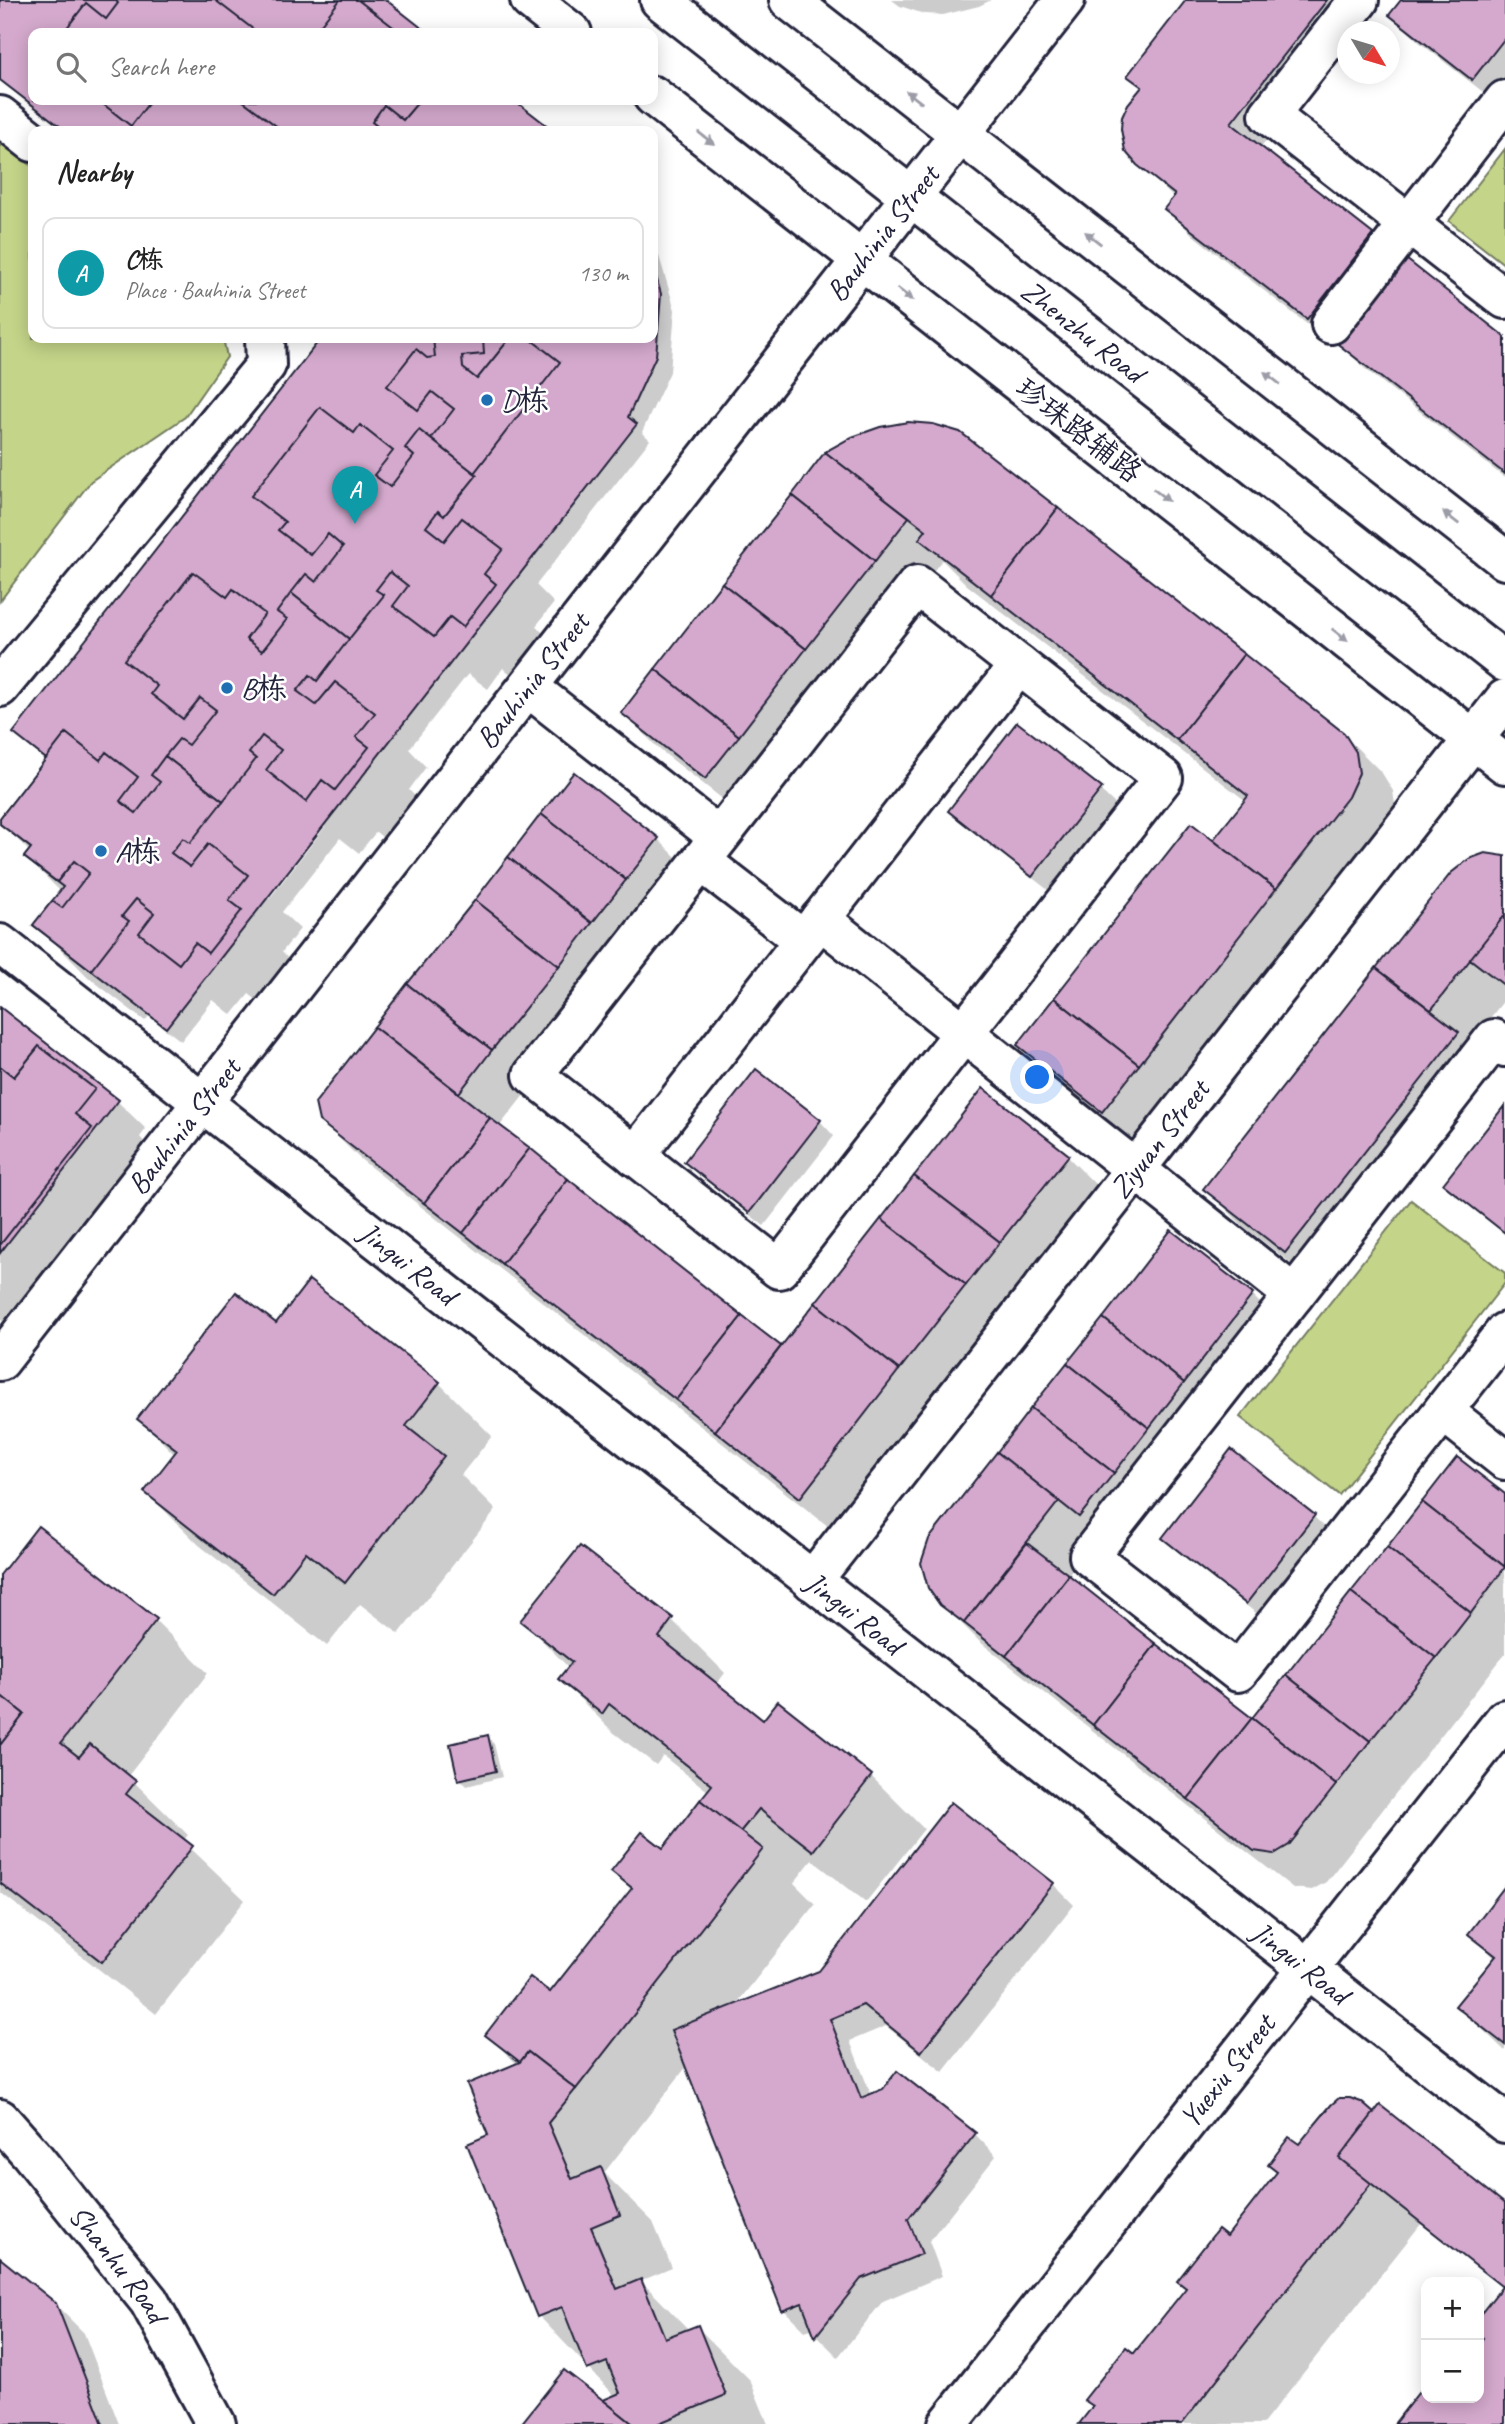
<!DOCTYPE html>
<html lang="en">
<head>
<meta charset="utf-8">
<style>
  body { margin:0; font-family:Caveat,"LXGW WenKai TC",sans-serif; background:#f2f2f2; color:#222 }
  .controls { position:absolute; right:21px; bottom:21px; display:grid; overflow:hidden; border-radius:14px; box-shadow:0 4px 18px #0003 }
  .controls button { width:63px; height:63px; display:grid; place-items:center; padding:0; border:0; border-bottom:2px solid #e0e0e0; background:#fff; color:#222; font:35px sans-serif }
  .compass { position:absolute; left:1337px; top:21px; width:63px; height:63px; border-radius:50%; background:#fff; box-shadow:0 4px 18px #0003; rotate:128deg }
  .you { position:absolute; left:1038px; top:1078px; width:24px; height:24px; margin:-18px; border:5px solid #fff; border-radius:50%; background:#1a73e8; box-shadow:0 0 0 10px #1a73e833 }
  .badge { display:grid; place-items:center; width:46px; height:46px; border-radius:50%; background:#1a73e8; color:#fff; font-size:23px; font-weight:700 }
  .pin { position:absolute; translate:-50% -58px; filter:drop-shadow(0 2px 4px #0008) }
  .pin::after { content:''; position:absolute; top:37px; width:24px; height:21px; background:inherit; clip-path:polygon(0 0,100% 0,50% 100%) }
  .list { margin:0; padding:0; list-style:none }
  h2 { display:flex; justify-content:space-between; align-items:center; height:91px; margin:0; padding:0 28px; font-size:30px }
  h2 small { font-size:23px; font-weight:400; color:#767676 }
  .list li { display:grid; grid-template-columns:46px 1fr auto; gap:21px; align-items:center; box-sizing:border-box; height:112px; margin:0 14px 14px; padding:0 14px; border:2px solid #e0e0e0; border-radius:14px }
  .list b { display:block; font-size:26px; white-space:nowrap }
  .list p { margin:0; font-size:23px; white-space:nowrap; color:#767676 }
  .list em { font-size:23px; font-style:normal; color:#767676 }
  .icon { flex:none; width:38px; height:38px; fill:none; stroke:currentColor; stroke-width:2; stroke-linecap:round; stroke-linejoin:round }
  .map { position:relative; flex:none; width:1505px; height:2424px; overflow:hidden }
  .search { position:absolute; background:#fff; box-shadow:0 4px 18px #0003; left:28px; top:28px; width:630px; height:77px; display:flex; align-items:center; gap:18px; box-sizing:border-box; padding:0 24px; border-radius:14px; color:#767676; font-size:26px }
  .panel { position:absolute; background:#fff; box-shadow:0 4px 18px #0003; left:28px; top:126px; width:630px; height:217px; border-radius:14px }
  .map>svg:first-child { display:block }
  .green { fill:#c4d488; stroke:#737b62; stroke-width:2 }
  .shadow { fill:#0003; fill-rule:evenodd }
  .building { fill:#d4a9cd; stroke:#22223b; stroke-width:2 }
  .lines { fill:none; stroke-linecap:round; stroke-linejoin:round }
  .minor-casing { stroke:#22223b; stroke-width:44 }
  .minor { stroke:#fff; stroke-width:38 }
  .oneway { fill:#9c9ca7 }
  .poi-dot { fill:#1f6fb2; stroke:#fff; stroke-width:2.5 }
  .labels { text-anchor:middle; dominant-baseline:central; stroke-width:5; stroke-linejoin:round; paint-order:stroke }
  .street-label { font-size:30px; fill:#22223b; stroke:#fff }
  .poi-label { font-size:30px; fill:#22223b; stroke:#fff; text-anchor:start }
</style>
</head>
<body>
<div class="map">
<svg width="1505" height="2424" viewBox="0 0 1505 2424">
  <rect width="100%" height="100%" fill="#fff"/>
  <filter id="ink" filterUnits="userSpaceOnUse"><feTurbulence type="fractalNoise" baseFrequency=".0143" numOctaves="2"/><feDisplacementMap in="SourceGraphic" scale="14" xChannelSelector="R" yChannelSelector="G"/><feConvolveMatrix kernelMatrix="1 2 1 2 8 2 1 2 1" color-interpolation-filters="sRGB"/></filter>
  <g filter="url(#ink)">
    <g class="green">
      <polygon points="0,140 33,167 33,338 223,338 227,357 185,417 91,481 0,601"/>
      <polygon points="1505,149 1505,265 1449,221"/>
      <polygon points="1411,1200 1505,1273 1505,1283 1339,1495 1240,1417"/>
    </g>
    <g class="shadow">
      <polygon points="0,0 383,0 426,33 33,33 33,100 511,100 551,131 64,131 0,81"/>
      <polygon points="892,0 991,0 979,6 943,15 924,14 900,6"/>
      <polygon points="1189,0 1376,0 1260,148 1372,235 1398,261 1505,339 1505,478 1364,368 1338,342 1335,346 1194,236 1166,209 1174,198 1138,164 1143,89 1129,76"/>
      <polygon points="1403,0 1505,0 1505,101 1501,106 1419,42 1391,15"/>
      <path d="M653,248L659,256L675,310L670,372L642,432L650,440L536,585L554,603L536,626L548,638L516,678L503,668L488,689L468,674L409,749L426,767L409,790L420,801L388,842L376,832L359,853L340,838L282,912L300,929L282,952L293,964L262,1004L249,994L232,1015L213,1000L181,1041L149,1016L145,1021L88,977L36,924L61,892L26,857L30,852L0,822L47,761L15,733L323,338H653ZM323,824L325,827L269,899L266,896Z"/>
      <polygon points="853,439 1343,734 1382,773 1393,791 1396,811 1140,1148 1057,1083 1020,1045 1213,842 1246,801 967,585 942,560 743,815 660,750 623,713 827,453"/>
      <polygon points="575,774 658,839 695,876 499,1127 782,1349 1067,1156 1105,1194 838,1534 359,1158 321,1120 317,1103"/>
      <polygon points="1100,790 1115,804 1048,890 965,825 950,811"/>
      <polygon points="1505,858 1505,999 1469,1045 1495,1070 1324,1289 1243,1226 1206,1189 1452,874"/>
      <polygon points="0,1009 118,1102 146,1129 140,1137 146,1144 6,1324 0,1319"/>
      <polygon points="1505,1108 1505,1234 1460,1198 1445,1184"/>
      <polygon points="820,1121 834,1136 764,1226 700,1176 686,1162"/>
      <polygon points="1172,1232 1252,1295 1290,1333 1118,1553 1098,1537 1067,1576 1252,1721 1505,1496 1505,1654 1326,1882 1312,1890 1293,1888 980,1642 942,1604"/>
      <polygon points="310,1283 439,1383 492,1436 461,1475 496,1510 399,1634 360,1604 327,1646 199,1545 146,1492 175,1455 139,1418 276,1326"/>
      <polygon points="1231,1452 1314,1517 1329,1531 1261,1617 1178,1552 1164,1538"/>
      <polygon points="38,1529 156,1621 208,1673 128,1776 188,1835 183,1841 245,1900 156,2014 0,1892 0,1578"/>
      <polygon points="581,1548 672,1620 725,1673 716,1685 764,1722 871,1776 924,1829 866,1902 812,1860 794,1883 815,1904 734,2007 1053,1884 1074,1905 943,2072 886,2026 850,2041 871,2095 975,2134 996,2156 929,2241 942,2276 883,2301 838,2357 817,2336 814,2328 805,2331 784,2310 687,2066 604,2173 653,2222 672,2268 643,2280 645,2285 689,2330 697,2327 750,2380 768,2424 524,2424 616,2397 539,2316 490,2136 518,2065 487,2035 551,1995 632,1890 613,1871 663,1851 709,1792 663,1756 656,1765 613,1732 560,1679 569,1668 523,1621"/>
      <polygon points="487,1737 494,1744 502,1777 467,1786 460,1779"/>
      <polygon points="1505,1889 1505,2051 1458,2006 1496,1959 1470,1934"/>
      <polygon points="1299,2147 1505,2206 1505,2424 1396,2424 1426,2386 1426,2398 1479,2398 1479,2346 1484,2340 1479,2335 1479,2319 1503,2288 1421,2224 1263,2424 1081,2424"/>
      <polygon points="0,2260 55,2304 84,2333 119,2424 0,2424"/>
    </g>
    <g class="building">
      <polygon points="0,0 386,0 428,33 33,33 33,100 514,100 554,131 66,131 0,80"/>
      <polygon points="115,0 215,0 258,33 63,33 86,3 106,19 118,3"/>
      <polygon points="340,0 358,0 401,33 314,33"/>
      <polygon points="1186,0 1327,0 1231,123 1373,234 1307,319 1164,209 1175,195 1137,165 1125,151 1121,129 1122,117 1128,104 1142,87 1127,76"/>
      <polygon points="1401,0 1505,0 1505,38 1472,80 1389,15"/>
      <polygon points="98,100 151,100 131,126"/>
      <polygon points="242,100 420,100 403,120 384,105 372,122 383,131 283,131"/>
      <polygon points="1401,255 1505,337 1505,474 1334,341"/>
      <polygon points="653,266 661,294 656,356 628,417 637,424 166,1028 33,925 63,887 24,857 31,848 0,824 0,818 46,759 13,733 321,338 653,338"/>
      <polygon points="433,338 483,338 484,354 462,356 463,368 477,379 510,338 529,338 560,362 474,473 431,439 454,409 432,392 418,410 387,386 416,349 427,358 435,357"/>
      <polygon points="320,407 354,433 360,425 393,451 374,475 390,487 414,456 405,448 419,430 477,475 444,516 438,511 426,527 444,541 462,518 503,549 484,574 496,584 463,627 450,617 434,637 393,606 408,586 390,572 376,590 384,595 349,639 291,593 306,574 316,582 343,547 328,534 311,555 278,530 285,522 251,496"/>
      <polygon points="908,422 933,424 960,432 1058,508 991,595 919,539 926,530 825,452 852,437 880,427"/>
      <polygon points="825,452 909,517 875,561 792,495"/>
      <polygon points="792,495 875,561 806,649 722,583"/>
      <polygon points="1058,508 1244,654 1177,740 991,595"/>
      <polygon points="193,572 227,597 233,589 265,614 246,639 262,651 287,619 277,612 291,593 349,639 317,681 310,675 297,691 316,705 335,682 375,713 356,737 369,747 335,790 322,780 306,802 266,770 281,750 262,736 249,753 256,759 223,801 165,756 179,739 188,745 216,710 200,698 183,719 151,694 157,686 124,660"/>
      <polygon points="722,583 806,649 739,736 655,669"/>
      <polygon points="1244,654 1344,733 1356,752 1359,773 1348,797 1276,889 1213,840 1248,796 1177,740"/>
      <polygon points="655,669 739,736 705,779 621,713"/>
      <polygon points="1017,722 1102,788 1032,877 948,811"/>
      <polygon points="66,733 100,760 106,752 138,777 120,801 136,813 160,782 151,775 165,756 223,801 190,843 183,838 171,853 190,867 208,844 248,875 229,900 242,910 208,953 195,943 179,964 139,933 154,913 136,899 122,916 129,921 91,970 33,925 52,901 62,908 89,873 74,861 57,882 24,857 31,848 0,824 0,818"/>
      <polygon points="574,772 659,838 626,880 541,814"/>
      <polygon points="541,814 626,880 592,923 508,857"/>
      <polygon points="1191,823 1276,889 1139,1065 1054,998"/>
      <polygon points="1485,853 1505,856 1505,915 1431,1010 1376,968 1451,873 1469,859"/>
      <polygon points="508,857 592,923 559,966 475,900"/>
      <polygon points="475,900 559,966 492,1050 407,984"/>
      <polygon points="1505,915 1505,986 1470,959"/>
      <polygon points="1376,968 1459,1032 1285,1253 1203,1189"/>
      <polygon points="407,984 492,1050 459,1093 374,1027"/>
      <polygon points="1054,998 1139,1065 1102,1112 1017,1045"/>
      <polygon points="0,1007 119,1100 0,1253"/>
      <polygon points="374,1027 490,1118 424,1203 319,1121 315,1103"/>
      <polygon points="39,1046 95,1089 75,1114 92,1128 0,1245 0,1066 14,1077"/>
      <polygon points="756,1069 821,1120 749,1213 684,1162"/>
      <polygon points="983,1088 1069,1155 1000,1242 914,1176"/>
      <polygon points="1505,1105 1505,1233 1443,1184"/>
      <polygon points="490,1118 530,1148 463,1233 424,1203"/>
      <polygon points="530,1148 568,1179 502,1264 463,1233"/>
      <polygon points="914,1176 1000,1242 966,1285 881,1219"/>
      <polygon points="568,1179 742,1316 676,1400 502,1264"/>
      <polygon points="881,1219 966,1285 899,1370 815,1303"/>
      <polygon points="1171,1230 1253,1294 1184,1383 1103,1318"/>
      <polygon points="309,1280 440,1382 406,1426 444,1456 345,1583 306,1552 273,1594 144,1492 177,1450 137,1419 236,1292 276,1323"/>
      <polygon points="815,1303 899,1370 800,1498 715,1431"/>
      <polygon points="742,1316 781,1346 715,1431 676,1400"/>
      <polygon points="1103,1318 1184,1383 1149,1428 1067,1363"/>
      <polygon points="1067,1363 1149,1428 1114,1473 1031,1408"/>
      <polygon points="1031,1408 1114,1473 1079,1517 997,1452"/>
      <polygon points="1231,1449 1315,1515 1246,1604 1162,1538"/>
      <polygon points="997,1452 1059,1501 964,1623 940,1605 928,1588 921,1563 929,1539"/>
      <polygon points="1457,1457 1505,1494 1505,1567 1422,1502"/>
      <polygon points="1422,1502 1505,1567 1471,1613 1387,1547"/>
      <polygon points="38,1526 157,1619 61,1743 79,1757 90,1744 136,1781 126,1794 193,1846 102,1962 0,1883 0,1745 24,1714 0,1695 0,1575"/>
      <polygon points="1027,1543 1069,1575 1006,1656 964,1623"/>
      <polygon points="580,1546 673,1618 659,1637 763,1720 778,1701 872,1775 813,1851 759,1809 740,1832 700,1800 712,1785 609,1704 602,1714 558,1679 572,1662 520,1621"/>
      <polygon points="1387,1547 1471,1613 1436,1658 1351,1592"/>
      <polygon points="1069,1575 1156,1644 1093,1725 1006,1656"/>
      <polygon points="1351,1592 1436,1658 1370,1741 1286,1675"/>
      <polygon points="1156,1644 1252,1718 1188,1799 1093,1725"/>
      <polygon points="1286,1675 1370,1741 1336,1785 1252,1718"/>
      <polygon points="0,1695 24,1714 0,1745"/>
      <polygon points="1252,1718 1336,1785 1289,1845 1274,1854 1254,1851 1188,1799"/>
      <polygon points="488,1735 496,1771 458,1780 450,1744"/>
      <polygon points="700,1800 763,1849 576,2089 528,2052 520,2062 485,2035 530,1977 550,1992 632,1888 611,1871 642,1832 663,1848"/>
      <polygon points="951,1802 1054,1883 921,2052 863,2005 830,2019 861,2098 883,2089 897,2071 976,2133 908,2219 922,2254 861,2279 815,2337 802,2303 782,2311 671,2030 819,1971"/>
      <polygon points="1505,1886 1505,2045 1455,2006 1496,1956 1468,1934"/>
      <polygon points="528,2052 576,2089 548,2123 572,2179 601,2167 620,2215 591,2227 617,2289 641,2279 665,2338 698,2325 726,2395 657,2424 633,2424 603,2400 620,2393 607,2362 587,2370 562,2307 537,2317 467,2144 488,2135 467,2084 520,2062"/>
      <polygon points="1339,2098 1350,2098 1361,2102 1375,2114 1381,2107 1412,2131 1182,2424 1079,2424 1093,2406 1084,2400 1126,2347 1134,2353 1186,2288 1177,2281 1218,2229 1227,2236 1277,2172 1268,2165 1289,2137 1299,2144 1331,2105"/>
      <polygon points="1380,2105 1505,2204 1505,2289 1339,2158"/>
      <polygon points="0,2258 56,2303 103,2424 2,2424 0,2422"/>
      <polygon points="1505,2283 1505,2424 1394,2424 1426,2383 1426,2398 1479,2398 1479,2343 1483,2338 1479,2335 1479,2316"/>
      <polygon points="564,2370 603,2400 633,2424 521,2424"/>
    </g>
    <g class="lines">
      <g class="minor-casing">
        <g id="minor">
          <polyline points="530,0 572,33"/>
          <path id="s1" d="M660,0L1505,662"/>
          <polyline points="789,0 1505,560"/>
          <polyline points="1359,0 1269,115 1505,299"/>
          <polyline points="653,96 1505,764"/>
          <polyline points="0,116 33,142"/>
          <polyline points="1331,324 1505,100"/>
          <polygon points="917,585 1163,778 779,1269 533,1075"/>
          <polyline points="0,687 266,365 265,338"/>
          <polyline points="528,687 719,837"/>
          <polyline points="701,861 803,940"/>
          <polyline points="820,919 1294,1295 1089,1556 1238,1672 1443,1411"/>
          <path id="s2" d="M0,944L1505,2123"/>
          <polyline points="635,1156 1019,665"/>
          <polyline points="1294,1295 1494,1039 1505,1047"/>
          <polyline points="1505,1332 1443,1411 1505,1460"/>
          <path id="s3" d="M0,1361L1065,0"/>
          <path id="s4" d="M812,1581L1505,699"/>
          <path id="s5" d="M0,2119L31,2154L149,2301L216,2424"/>
          <path id="s6" d="M948,2424L1505,1719"/>
        </g>
      </g>
      <use href="#minor" class="minor"/>
    </g>
    <defs><path id="oneway-solid" d="M-6-.8H1V-3.2L6.5 0L1 3.2V.8H-6Z" transform="scale(1.75)"/></defs>
    <g class="oneway">
      <use href="#oneway-solid" transform="translate(914 97) rotate(-142)"/>
      <use href="#oneway-solid" transform="translate(706 138) rotate(38)"/>
      <use href="#oneway-solid" transform="translate(1093 238) rotate(-142)"/>
      <use href="#oneway-solid" transform="translate(905 294) rotate(38)"/>
      <use href="#oneway-solid" transform="translate(1272 378) rotate(-142)"/>
      <use href="#oneway-solid" transform="translate(1161 495) rotate(38)"/>
      <use href="#oneway-solid" transform="translate(1451 518) rotate(-142)"/>
      <use href="#oneway-solid" transform="translate(1340 635) rotate(38)"/>
    </g>
  </g>
  <g class="poi-dot">
    <circle cx="487" cy="400" r="7"/>
    <circle cx="227" cy="688" r="7"/>
    <circle cx="101" cy="851" r="7"/>
  </g>
  <g class="labels">
    <g class="street-label">
      <text stroke="none"><textPath href="#s3" startOffset="1432">Bauhinia Street</textPath></text>
      <text stroke="none"><textPath href="#s1" startOffset="537">Zhenzhu Road</textPath></text>
      <text transform="translate(1079 430) rotate(38)">珍珠路辅路</text>
      <text stroke="none"><textPath href="#s3" startOffset="864">Bauhinia Street</textPath></text>
      <text stroke="none"><textPath href="#s3" startOffset="298">Bauhinia Street</textPath></text>
      <text stroke="none"><textPath href="#s4" startOffset="562">Ziyuan Street</textPath></text>
      <text stroke="none"><textPath href="#s2" startOffset="518">Jingui Road</textPath></text>
      <text stroke="none"><textPath href="#s2" startOffset="1085">Jingui Road</textPath></text>
      <text stroke="none"><textPath href="#s2" startOffset="1652">Jingui Road</textPath></text>
      <text stroke="none"><textPath href="#s6" startOffset="450">Yuexiu Street</textPath></text>
      <text stroke="none"><textPath href="#s5" startOffset="187">Shanhu Road</textPath></text>
    </g>
    <g class="poi-label">
      <text x="501" y="400">D栋</text>
      <text x="241" y="688">B栋</text>
      <text x="115" y="851">A栋</text>
    </g>
  </g>
</svg>
<div class="controls">
<button>+</button>
<button>−</button>
</div>
<svg class="compass" viewBox="-18 -18 36 36"><path d="M0-13l5 13h-10z" fill="#e53935"/><path d="M0 13l5-13h-10z" fill="#767676"/></svg>
<div class="you"></div>
<div class="pin badge" style="left:355px;top:524px;background:#0f9aa8">A</div>
<div class="search"><svg class="icon" aria-label="search" viewBox="0 0 24 24"><circle cx="10" cy="10" r="6"/><path d="M15 15l6 6"/></svg>Search here</div>
<section class="panel">
<h2>Nearby<small></small></h2>
<ul class="list">
<li><span class="badge" style="background:#0f9aa8">A</span><div><b>C栋</b><p>Place · Bauhinia Street</p></div><em>130 m</em></li>
</ul>
</section>
</div>
</body>
</html>
